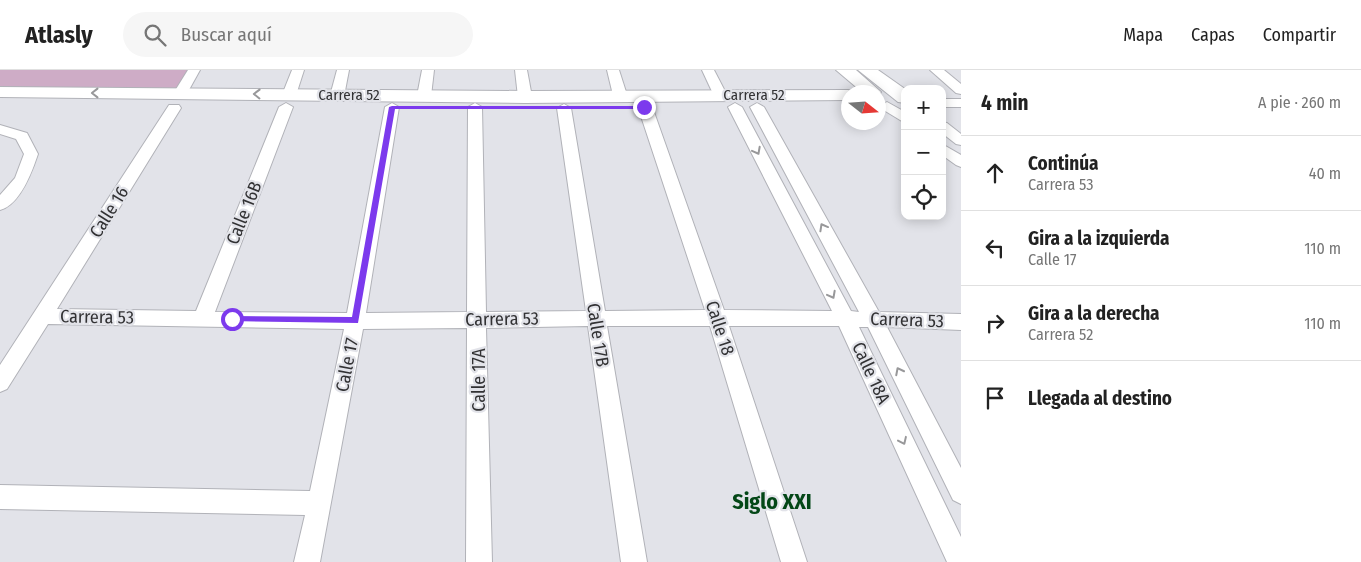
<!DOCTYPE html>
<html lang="es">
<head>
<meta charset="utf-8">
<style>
  body { margin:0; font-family:"Fira Sans Condensed",sans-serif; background:#f6f6f6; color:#222 }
  .controls { position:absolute; right:15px; top:15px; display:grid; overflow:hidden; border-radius:10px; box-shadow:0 2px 12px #0003 }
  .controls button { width:45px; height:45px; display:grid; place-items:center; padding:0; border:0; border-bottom:1px solid #e0e0e0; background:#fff; color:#222; font:25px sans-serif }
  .compass { position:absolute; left:841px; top:15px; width:45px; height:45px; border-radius:50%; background:#fff; box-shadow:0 2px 12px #0003; rotate:107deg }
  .stop { position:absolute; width:15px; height:15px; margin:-11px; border:4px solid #7c3aed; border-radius:50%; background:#fff }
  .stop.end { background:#7c3aed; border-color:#fff; box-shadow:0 1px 5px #0008 }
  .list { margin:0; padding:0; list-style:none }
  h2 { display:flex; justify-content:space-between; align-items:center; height:65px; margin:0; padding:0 20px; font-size:21px }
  h2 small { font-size:16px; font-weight:400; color:#767676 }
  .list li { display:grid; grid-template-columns:32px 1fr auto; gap:15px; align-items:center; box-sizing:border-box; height:75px; padding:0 20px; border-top:1px solid #e0e0e0 }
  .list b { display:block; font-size:19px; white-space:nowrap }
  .list p { margin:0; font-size:16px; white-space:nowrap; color:#767676 }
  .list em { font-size:16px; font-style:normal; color:#767676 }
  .icon { flex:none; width:28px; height:28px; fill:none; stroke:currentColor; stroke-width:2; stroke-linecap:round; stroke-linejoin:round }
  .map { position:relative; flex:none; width:961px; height:492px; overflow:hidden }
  header { display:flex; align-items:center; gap:30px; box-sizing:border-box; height:70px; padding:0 25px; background:#fff; border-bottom:1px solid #e0e0e0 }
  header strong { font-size:24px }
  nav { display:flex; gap:28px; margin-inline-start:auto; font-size:18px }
  .search { width:350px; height:45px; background:#f6f6f6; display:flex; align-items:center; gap:12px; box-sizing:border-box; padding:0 18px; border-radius:28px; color:#767676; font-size:19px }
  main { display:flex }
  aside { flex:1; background:#fff }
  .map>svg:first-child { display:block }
  .green { fill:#ceacc6 }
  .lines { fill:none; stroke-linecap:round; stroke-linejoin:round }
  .minor-casing { stroke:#b1b2b8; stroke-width:2 }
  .secondary-casing { stroke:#b1b2b8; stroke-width:2 }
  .minor { fill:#fff; fill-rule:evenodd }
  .secondary { fill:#fff; fill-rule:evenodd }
  .oneway { stroke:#98989a }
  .route { fill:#7c3aed }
  .labels { text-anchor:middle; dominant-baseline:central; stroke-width:4.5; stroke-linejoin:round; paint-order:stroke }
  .far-street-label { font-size:15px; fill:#323234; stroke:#e2e3e9 }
  .street-label { font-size:18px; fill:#323234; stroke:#e2e3e9 }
  .near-neighbourhood-label { font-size:22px; font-weight:bold; fill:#044717; stroke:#e2e3e9 }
</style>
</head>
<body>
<header>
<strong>Atlasly</strong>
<div class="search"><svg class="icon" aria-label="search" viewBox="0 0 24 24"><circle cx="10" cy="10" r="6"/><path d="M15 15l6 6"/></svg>Buscar aquí</div>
<nav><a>Mapa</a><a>Capas</a><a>Compartir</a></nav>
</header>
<main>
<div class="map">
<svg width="961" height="492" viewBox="0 0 961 492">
  <rect width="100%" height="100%" fill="#e2e3e9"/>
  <polygon class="green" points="0,0 190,0 179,21 0,17"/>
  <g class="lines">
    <g class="minor-casing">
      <g id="minor">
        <polygon points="188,0 200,0 185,27 175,27 173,24"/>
        <polygon points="292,0 304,0 296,25 289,29 282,25"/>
        <polygon points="337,0 349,0 344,26 337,30 330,26"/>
        <polygon points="422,0 434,0 431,26 424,30 417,26"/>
        <polygon points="515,0 527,0 532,27 530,30 520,30 518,27"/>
        <polygon points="607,0 619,0 627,25 625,28 620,29 613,25"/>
        <polygon points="702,0 714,0 727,25 725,28 715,28"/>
        <polygon points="930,0 944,0 961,14 961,24 956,23"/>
        <polygon points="641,21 648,25 724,240 832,241 728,37 735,33 742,37 851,241 859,242 750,37 757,33 764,37 879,242 961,244 961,260 887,257 961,398 961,434 953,430 868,257 859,257 961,467 961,492 947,492 839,256 729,256 807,492 781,492 710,256 607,256 647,492 621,492 588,256 486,258 492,492 466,492 467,258 363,259 320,492 294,492 305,445 0,439 0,415 310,421 344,259 48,254 7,319 0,322 0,295 169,35 179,35 181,38 57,239 196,241 279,37 286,33 293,37 215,242 347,243 385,37 392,33 399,37 366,243 467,242 468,37 475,33 482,37 486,242 586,241 557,38 564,34 571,38 605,241 705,240 634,25"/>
        <rect x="942" y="29" width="19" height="8"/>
        <polygon points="887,32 905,42 905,53 882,39 880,36"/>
        <polygon points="942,52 947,53 961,64 961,75 956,74 942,63"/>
        <path d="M0,55L27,63L38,84C32,102 20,135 0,140V125L15,108L24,84L16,69L0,64Z"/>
        <polygon points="942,74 961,85 961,97 956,95 942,85"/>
      </g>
    </g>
    <g class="secondary-casing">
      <g id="secondary">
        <polygon points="836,0 856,0 881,22 878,26 878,22 862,22"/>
        <polygon points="858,0 878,0 905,19 905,33 898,32"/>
        <polygon points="0,17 525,21 848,20 855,22 848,22 848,30 525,33 0,27"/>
      </g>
    </g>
    <use href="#minor" class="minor"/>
    <use href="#secondary" class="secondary"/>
  </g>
  <defs><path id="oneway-chevron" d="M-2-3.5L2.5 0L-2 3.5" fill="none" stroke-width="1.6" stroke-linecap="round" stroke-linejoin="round" transform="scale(1.25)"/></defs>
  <g class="oneway">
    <use href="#oneway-chevron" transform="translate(95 23) rotate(-180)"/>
    <use href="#oneway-chevron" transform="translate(257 24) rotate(-179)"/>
    <use href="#oneway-chevron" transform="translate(757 81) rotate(62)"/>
    <use href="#oneway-chevron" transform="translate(823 157) rotate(-119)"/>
    <use href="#oneway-chevron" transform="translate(832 225) rotate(62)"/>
    <use href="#oneway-chevron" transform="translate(899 301) rotate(-117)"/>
    <use href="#oneway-chevron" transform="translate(903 371) rotate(65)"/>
  </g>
  <polygon class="route" points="392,36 644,36 647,37 644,39 395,39 358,253 229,251 229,247 232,246 352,247 389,37"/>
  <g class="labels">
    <g class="far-street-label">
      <text x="349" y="25">Carrera 52</text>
      <text x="754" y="25">Carrera 52</text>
    </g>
    <g class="street-label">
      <text transform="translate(109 142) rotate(-58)">Calle 16</text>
      <text transform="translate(244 143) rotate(-68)">Calle 16B</text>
      <text transform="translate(97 247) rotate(1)">Carrera 53</text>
      <text transform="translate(502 249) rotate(-1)">Carrera 53</text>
      <text transform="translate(907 250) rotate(2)">Carrera 53</text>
      <text transform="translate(720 258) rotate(72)">Calle 18</text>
      <text transform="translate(598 265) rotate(81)">Calle 17B</text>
      <text transform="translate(347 295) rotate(-79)">Calle 17</text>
      <text transform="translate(871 303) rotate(65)">Calle 18A</text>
      <text transform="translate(479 310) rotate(-90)">Calle 17A</text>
    </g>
    <g class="near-neighbourhood-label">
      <text x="772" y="431">Siglo XXI</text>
    </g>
  </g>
</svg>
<div class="controls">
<button>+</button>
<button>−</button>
<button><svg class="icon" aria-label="locate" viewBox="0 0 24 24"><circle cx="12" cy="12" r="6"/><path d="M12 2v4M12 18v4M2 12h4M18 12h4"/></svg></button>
</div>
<svg class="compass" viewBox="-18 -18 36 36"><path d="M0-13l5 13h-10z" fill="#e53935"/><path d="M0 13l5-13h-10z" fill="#767676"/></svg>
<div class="stop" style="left:232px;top:249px"></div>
<div class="stop end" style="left:644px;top:37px"></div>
</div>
<aside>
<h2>4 min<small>A pie · 260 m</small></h2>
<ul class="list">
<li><svg class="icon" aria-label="ahead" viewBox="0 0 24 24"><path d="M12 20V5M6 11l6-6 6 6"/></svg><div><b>Continúa</b><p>Carrera 53</p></div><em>40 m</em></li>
<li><svg class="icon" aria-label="left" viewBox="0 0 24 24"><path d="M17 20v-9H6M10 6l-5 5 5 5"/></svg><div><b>Gira a la izquierda</b><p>Calle 17</p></div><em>110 m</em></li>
<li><svg class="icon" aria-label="right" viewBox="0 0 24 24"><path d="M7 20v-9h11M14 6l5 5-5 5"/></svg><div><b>Gira a la derecha</b><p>Carrera 52</p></div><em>110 m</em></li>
<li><svg class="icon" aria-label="arrive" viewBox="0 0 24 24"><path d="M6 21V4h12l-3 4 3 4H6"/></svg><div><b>Llegada al destino</b></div></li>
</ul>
</aside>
</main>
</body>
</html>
